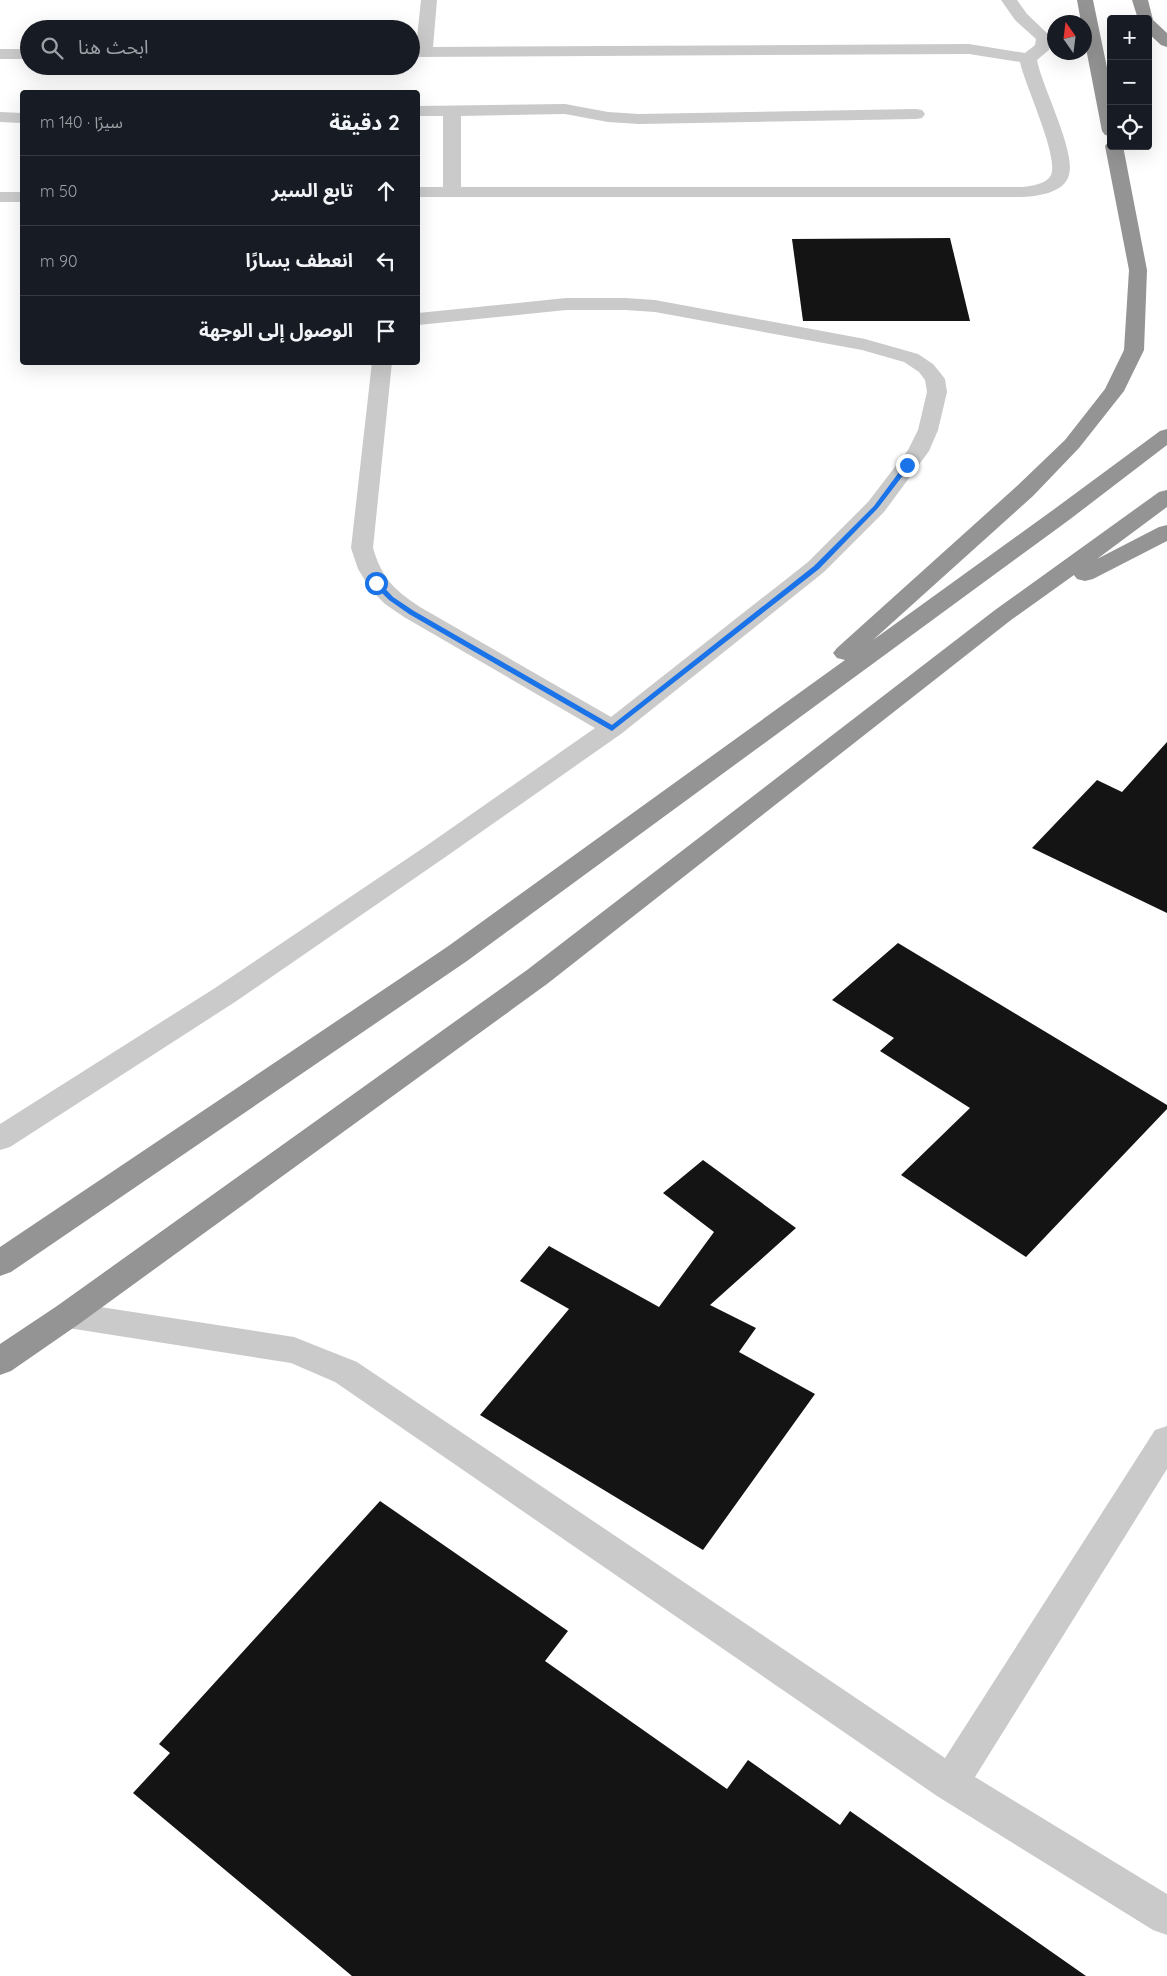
<!DOCTYPE html>
<html lang="ar">
<head>
<meta charset="utf-8">
<style>
  body { margin:0; font-family:Quicksand,"Noto Sans Arabic",sans-serif; background:#20242c; color:#f1f3f6; direction:rtl }
  .controls { position:absolute; right:15px; top:15px; display:grid; overflow:hidden; border-radius:5px; box-shadow:0 5px 20px #0002 }
  .controls button { width:45px; height:45px; display:grid; place-items:center; padding:0; border:0; border-bottom:1px solid #363941; background:#171b24; color:#f1f3f6; font:25px sans-serif }
  .compass { position:absolute; left:1047px; top:15px; width:45px; height:45px; border-radius:50%; background:#171b24; box-shadow:0 5px 20px #0002; rotate:346deg }
  .stop { position:absolute; width:15px; height:15px; margin:-11px; border:4px solid #1a73e8; border-radius:50%; background:#fff }
  .stop.end { background:#1a73e8; border-color:#fff; box-shadow:0 1px 5px #0008 }
  .list { margin:0; padding:0; list-style:none }
  h2 { display:flex; justify-content:space-between; align-items:center; height:65px; margin:0; padding:0 20px; font-size:21px }
  h2 small { font-size:16px; font-weight:400; color:#9ea1a6 }
  .list li { display:grid; grid-template-columns:32px 1fr auto; gap:15px; align-items:center; box-sizing:border-box; height:70px; padding:0 20px; border-top:1px solid #363941 }
  .list b { display:block; font-size:19px; white-space:nowrap }
  .list em { font-size:16px; font-style:normal; color:#9ea1a6 }
  .icon { flex:none; width:28px; height:28px; fill:none; stroke:currentColor; stroke-width:2; stroke-linecap:round; stroke-linejoin:round }
  .map { position:relative; flex:none; width:1167px; height:1976px; overflow:hidden; direction:ltr }
  .search { position:absolute; background:#171b24; box-shadow:0 5px 20px #0002; left:20px; top:20px; width:400px; height:55px; display:flex; align-items:center; gap:12px; box-sizing:border-box; padding:0 18px; border-radius:28px; color:#9ea1a6; font-size:19px }
  .panel { position:absolute; background:#171b24; box-shadow:0 5px 20px #0002; left:20px; top:90px; width:400px; height:275px; border-radius:5px; direction:rtl }
  .map>svg:first-child { display:block }
  .building { fill:#141414 }
  .lines { fill:none; stroke-linecap:round; stroke-linejoin:round }
  .minor { fill:#cacaca; fill-rule:evenodd }
  .highway { fill:#949494; fill-rule:evenodd }
  .route { fill:#1a73e8 }
</style>
</head>
<body>
<div class="map">
<svg width="1167" height="1976" viewBox="0 0 1167 1976">
  <rect width="100%" height="100%" fill="#fff"/>
  <g class="building">
    <polygon points="950,238 970,321 803,321 792,239"/>
    <polygon points="1167,742 1167,913 1032,848 1097,780 1122,792"/>
    <polygon points="898,943 1167,1105 1167,1109 1026,1257 901,1175 970,1108 880,1051 894,1038 832,1000"/>
    <polygon points="703,1160 796,1228 710,1305 756,1328 739,1352 815,1394 703,1550 480,1415 569,1309 520,1281 549,1246 659,1307 714,1232 663,1193"/>
    <polygon points="380,1501 568,1631 545,1661 727,1789 748,1760 840,1825 850,1811 1086,1976 352,1976 133,1793 170,1753 159,1744"/>
  </g>
  <g class="lines">
    <g class="minor">
      <path d="M421,0H437L433,47L969,44L1025,53L1035,45L1036,39L1015,20L1001,0H1017L1027,14L1052,38L1049,50L1037,60C1042,87 1076,151 1069,175C1064,193 1038,196 1023,197H418V187H443V116H418V106L565,104L608,112L639,114L916,109L922,110L925,114L922,118L916,119L639,124L608,122L565,114L461,116V187H1023C1031,186 1047,184 1051,175C1059,156 1025,86 1020,62L969,54L411,57V47H416Z"/>
      <rect x="0" y="49" width="29" height="10"/>
      <polygon points="0,112 22,113 22,123 0,122"/>
      <rect x="0" y="192" width="22" height="10"/>
      <path d="M566,298H625L655,300L865,339L918,354L933,364L942,375L945,379L947,392L938,430L929,451L884,512L824,572L621,734L444,858L235,1002L10,1147L0,1150V1124L215,988L426,846L595,728L404,617L385,604L371,590L358,569L351,548L372,362H392L373,548C382,578 394,590 420,607L611,717L808,562L868,502L908,450L918,430L927,392L925,380L919,372L904,362L862,350L655,312L625,310H566L418,325V313Z"/>
      <polygon points="68,1302 294,1337 357,1362 945,1758 1155,1430 1167,1426 1167,1469 975,1777 1167,1894 1167,1935 1153,1930 937,1796 335,1382 291,1363 68,1328 57,1324 52,1315 57,1306"/>
    </g>
    <g class="highway">
      <polygon points="1077,0 1093,0 1111,87 1111,136 1105,135 1102,131 1084,38 1084,22 1081,22"/>
      <polygon points="1132,0 1148,0 1153,20 1167,33 1167,47 1161,45 1148,33 1148,19 1138,19"/>
      <polygon points="1108,142 1111,142 1111,146 1123,146 1147,270 1144,350 1124,391 1079,448 1033,496 873,640 1053,510 1160,431 1167,429 1167,445 1069,520 467,961 11,1272 0,1276 0,1247 447,947 845,660 837,658 833,653 837,648 1017,486 1065,440 1105,389 1124,350 1129,270 1105,146"/>
      <polygon points="1167,490 1167,507 1097,559 1159,527 1167,525 1167,541 1093,579 1085,581 1077,579 1074,575 1011,620 547,984 79,1324 11,1371 0,1375 0,1344 57,1306 527,970 995,610 1159,492"/>
    </g>
  </g>
  <polygon class="route" points="905,464 911,465 878,508 819,569 612,731 409,614 389,600 372,583 378,581 393,597 414,611 612,725 814,566 874,506"/>
</svg>
<div class="controls">
<button>+</button>
<button>−</button>
<button><svg class="icon" aria-label="locate" viewBox="0 0 24 24"><circle cx="12" cy="12" r="6"/><path d="M12 2v4M12 18v4M2 12h4M18 12h4"/></svg></button>
</div>
<svg class="compass" viewBox="-18 -18 36 36"><path d="M0-13l5 13h-10z" fill="#e53935"/><path d="M0 13l5-13h-10z" fill="#9ea1a6"/></svg>
<div class="stop" style="left:376px;top:583px"></div>
<div class="stop end" style="left:907px;top:465px"></div>
<div class="search"><svg class="icon" aria-label="search" viewBox="0 0 24 24"><circle cx="10" cy="10" r="6"/><path d="M15 15l6 6"/></svg>ابحث هنا</div>
<section class="panel">
<h2>2 دقيقة<small>سيرًا · 140 m</small></h2>
<ul class="list">
<li><svg class="icon" aria-label="ahead" viewBox="0 0 24 24"><path d="M12 20V5M6 11l6-6 6 6"/></svg><div><b>تابع السير</b></div><em>50 m</em></li>
<li><svg class="icon" aria-label="left" viewBox="0 0 24 24"><path d="M17 20v-9H6M10 6l-5 5 5 5"/></svg><div><b>انعطف يسارًا</b></div><em>90 m</em></li>
<li><svg class="icon" aria-label="arrive" viewBox="0 0 24 24"><path d="M6 21V4h12l-3 4 3 4H6"/></svg><div><b>الوصول إلى الوجهة</b></div></li>
</ul>
</section>
</div>
</body>
</html>
